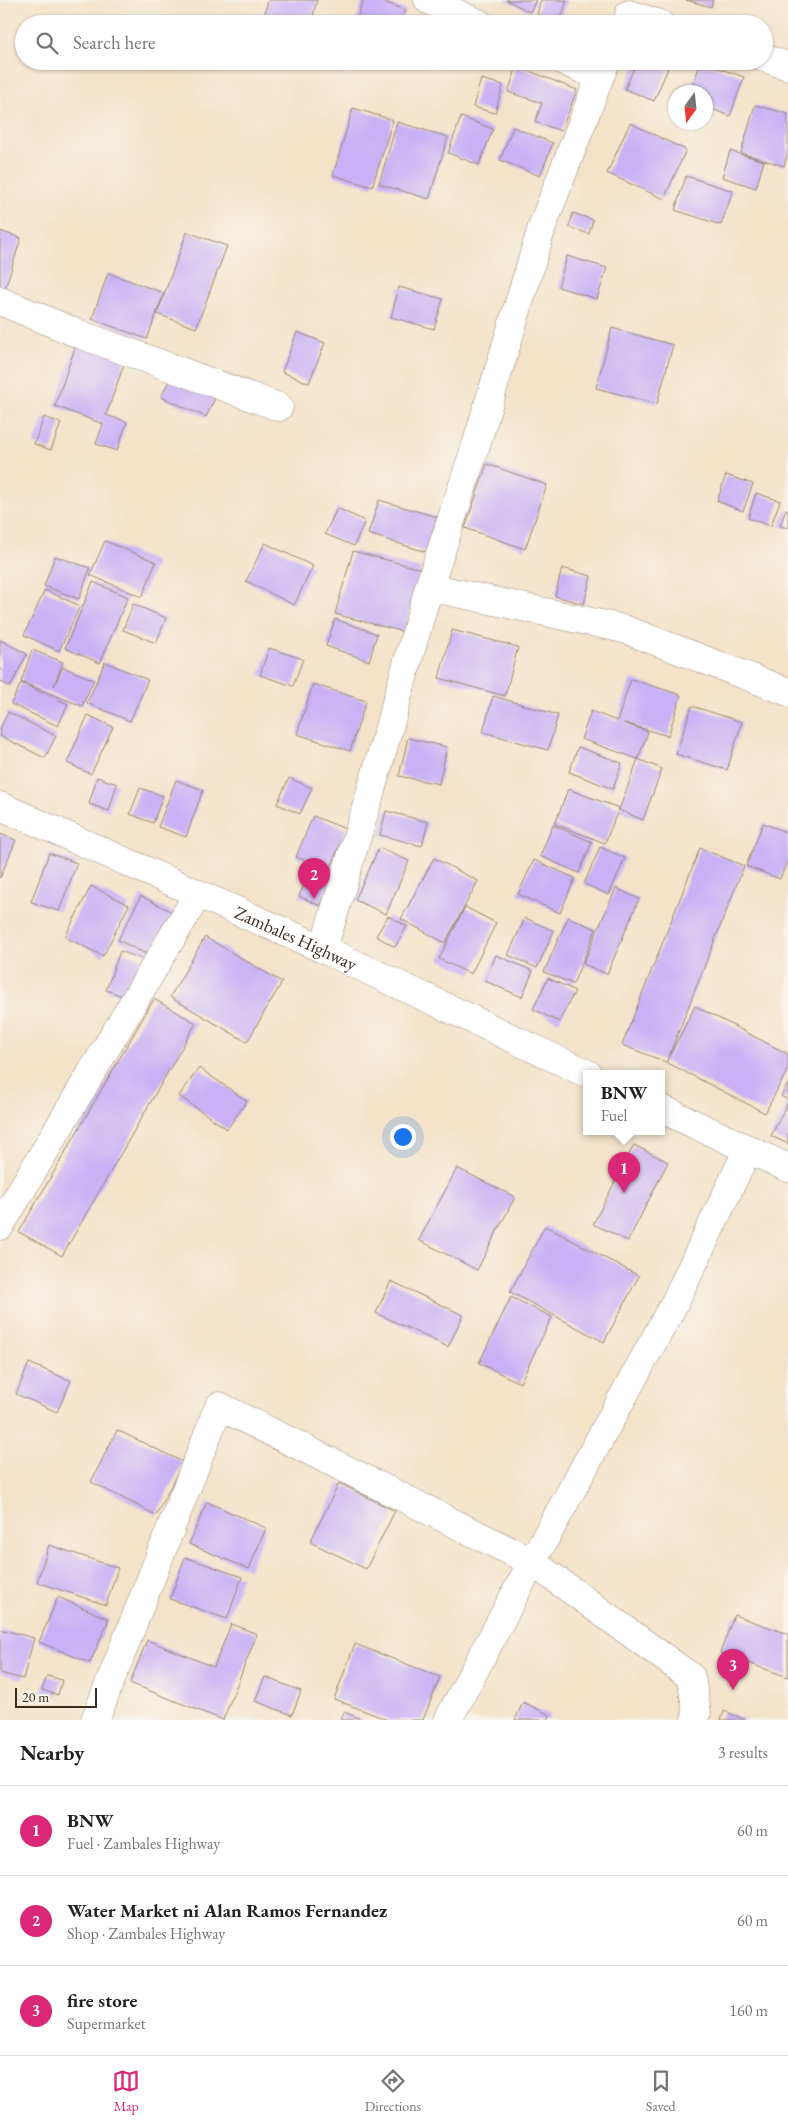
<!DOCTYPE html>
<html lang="en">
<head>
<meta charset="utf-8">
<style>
  body { margin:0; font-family:"EB Garamond",serif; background:#f2f2f2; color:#202124 }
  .compass { position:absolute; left:668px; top:85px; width:45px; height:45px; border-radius:50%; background:#fff; box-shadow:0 1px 4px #0004; rotate:195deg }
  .scale { position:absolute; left:15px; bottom:12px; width:82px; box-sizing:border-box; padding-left:5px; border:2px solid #3b2a1e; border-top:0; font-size:14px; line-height:18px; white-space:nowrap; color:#3b2a1e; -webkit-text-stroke:4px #f7f3e8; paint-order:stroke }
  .you { position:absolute; left:402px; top:1136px; width:18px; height:18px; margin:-12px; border:4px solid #fff; border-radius:50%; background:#1a73e8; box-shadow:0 0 0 8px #1a73e833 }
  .badge { display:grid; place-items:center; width:32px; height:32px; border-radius:50%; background:#db2777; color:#fff; font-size:16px; font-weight:700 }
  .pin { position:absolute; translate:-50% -41px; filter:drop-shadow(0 1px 2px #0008) }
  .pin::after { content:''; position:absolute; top:26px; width:18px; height:15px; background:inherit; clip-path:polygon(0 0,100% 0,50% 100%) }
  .popup { position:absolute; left:583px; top:1070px; width:82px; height:65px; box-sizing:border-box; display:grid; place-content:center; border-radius:0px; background:#fff; filter:drop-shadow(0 1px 4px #0005); font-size:16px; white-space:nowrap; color:#757577 }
  .popup b { font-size:19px; color:#202124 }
  .popup::after { content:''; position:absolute; left:50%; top:100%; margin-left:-10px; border:10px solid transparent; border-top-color:#fff }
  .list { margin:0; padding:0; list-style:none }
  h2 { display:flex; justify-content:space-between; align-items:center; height:65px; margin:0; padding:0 20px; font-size:21px }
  h2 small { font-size:16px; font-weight:400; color:#757577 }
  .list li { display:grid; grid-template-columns:32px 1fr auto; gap:15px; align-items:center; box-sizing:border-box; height:90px; padding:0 20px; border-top:1px solid #e0e0e0 }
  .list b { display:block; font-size:19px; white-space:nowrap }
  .list p { margin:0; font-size:16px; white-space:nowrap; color:#757577 }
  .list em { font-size:16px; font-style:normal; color:#757577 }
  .icon { flex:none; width:28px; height:28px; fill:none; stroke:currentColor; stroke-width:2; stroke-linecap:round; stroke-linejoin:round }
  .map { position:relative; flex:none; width:788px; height:1720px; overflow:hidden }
  .search { position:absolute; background:#fff; box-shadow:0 1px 4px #0004; left:15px; right:15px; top:15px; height:55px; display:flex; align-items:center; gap:12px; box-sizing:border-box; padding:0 18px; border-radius:28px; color:#757577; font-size:19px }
  .sheet { height:335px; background:#fff }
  nav { display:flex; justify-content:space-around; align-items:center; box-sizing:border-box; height:70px; border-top:1px solid #e0e0e0; background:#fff; font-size:14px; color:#757577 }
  nav a { display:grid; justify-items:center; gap:2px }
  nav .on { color:#db2777 }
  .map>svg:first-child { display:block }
  .building { fill:#c8b1f6 }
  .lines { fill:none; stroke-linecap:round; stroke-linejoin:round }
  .street-casing { stroke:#988674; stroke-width:29 }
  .primary-casing { stroke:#988674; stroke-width:29 }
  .street { stroke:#fff; stroke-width:28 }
  .primary { stroke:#fff; stroke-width:28 }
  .labels { text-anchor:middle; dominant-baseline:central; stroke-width:5; stroke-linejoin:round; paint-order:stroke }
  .street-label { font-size:18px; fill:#3b2a1e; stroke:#f7f3e8 }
</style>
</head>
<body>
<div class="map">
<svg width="788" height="1720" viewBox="0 0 788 1720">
  <rect width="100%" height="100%" fill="#f7f3e8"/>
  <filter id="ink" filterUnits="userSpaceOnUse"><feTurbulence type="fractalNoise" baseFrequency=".02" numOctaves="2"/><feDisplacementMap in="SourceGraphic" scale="10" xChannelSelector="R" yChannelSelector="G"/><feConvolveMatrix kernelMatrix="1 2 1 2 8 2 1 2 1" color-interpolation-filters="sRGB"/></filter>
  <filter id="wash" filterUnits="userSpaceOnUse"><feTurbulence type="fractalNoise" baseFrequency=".0096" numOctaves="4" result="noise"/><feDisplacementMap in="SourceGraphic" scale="20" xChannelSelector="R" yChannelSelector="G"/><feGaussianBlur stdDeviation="1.12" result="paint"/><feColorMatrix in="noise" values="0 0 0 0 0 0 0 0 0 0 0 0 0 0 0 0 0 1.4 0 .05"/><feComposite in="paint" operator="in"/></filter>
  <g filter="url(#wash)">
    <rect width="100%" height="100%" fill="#f4e2c9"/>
    <g id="blocks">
      <g class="building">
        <polygon points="268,0 317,0 311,24 270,24 263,22"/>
        <polygon points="363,0 378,0 406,10 401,24 356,22"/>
        <polygon points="506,0 536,0 530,12"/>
        <polygon points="541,0 567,0 560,22 537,14"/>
        <polygon points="686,0 713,0 711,7"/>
        <polygon points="362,61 385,61 383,68"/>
        <polygon points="637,61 651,61 668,68 654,101 625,89"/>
        <polygon points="701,62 744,77 730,116 706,107 706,92 690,92"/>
        <polygon points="517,66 577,90 561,131 535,122 542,103 508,92"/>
        <polygon points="481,79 503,85 495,113 473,107"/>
        <polygon points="755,105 788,114 788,151 784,166 741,153"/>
        <polygon points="353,108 393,120 372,187 333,175"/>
        <polygon points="461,117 493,129 479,165 448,153"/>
        <polygon points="397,122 448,137 429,199 379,184"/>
        <polygon points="630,123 686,150 664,199 607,173"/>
        <polygon points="513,127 553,143 540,176 500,160"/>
        <polygon points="730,151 764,161 756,188 722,177"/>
        <polygon points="686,176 733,191 721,225 675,210"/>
        <polygon points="573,213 593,220 589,234 569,227"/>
        <polygon points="0,231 21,238 4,292 0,290"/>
        <polygon points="187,232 227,246 196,328 157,314"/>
        <polygon points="567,256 607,268 597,299 558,287"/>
        <polygon points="108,273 164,293 147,339 92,319"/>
        <polygon points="399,287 443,299 434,329 391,317"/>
        <polygon points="612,328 673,345 657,404 596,388"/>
        <polygon points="297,332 325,343 309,383 282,372"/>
        <polygon points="78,339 127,356 106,415 127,422 117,451 96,444 103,424 55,406"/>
        <polygon points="174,371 218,392 206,417 161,397"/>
        <polygon points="44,417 61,423 51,450 34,444"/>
        <polygon points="487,464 547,485 525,549 465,528"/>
        <polygon points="726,475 753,484 743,511 717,501"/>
        <polygon points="756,493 780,501 771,526 748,518"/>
        <polygon points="379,500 437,517 426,552 368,534"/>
        <polygon points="337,508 365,521 354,546 325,534"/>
        <polygon points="786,509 788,510 788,528 780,526"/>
        <polygon points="105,541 156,562 142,597 90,575"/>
        <polygon points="265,543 313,566 294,605 246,581"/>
        <polygon points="353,551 421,569 404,632 335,614"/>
        <polygon points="55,556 90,568 79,599 44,586"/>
        <polygon points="562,568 591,576 584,604 555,596"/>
        <polygon points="93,582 128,597 100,663 65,648"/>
        <polygon points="45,590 80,606 59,651 24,635"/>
        <polygon points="133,604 166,618 156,643 123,630"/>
        <polygon points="335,619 377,634 369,661 326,646"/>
        <polygon points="452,630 518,647 505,696 439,678"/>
        <polygon points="0,640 27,654 10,687 0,681"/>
        <polygon points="269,648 303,659 293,686 260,675"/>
        <polygon points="32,650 63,662 54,686 63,667 94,680 82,706 21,682"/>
        <polygon points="105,662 148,680 130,721 87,703"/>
        <polygon points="631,679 681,695 668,736 624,723 648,732 638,759 581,739 591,711 617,721"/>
        <polygon points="21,683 68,704 58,726 11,704"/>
        <polygon points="313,684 366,701 350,751 297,734"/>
        <polygon points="493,696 558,715 548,750 483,732"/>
        <polygon points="692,706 742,722 727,770 676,754"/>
        <polygon points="8,712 56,736 45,758 0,736 0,729"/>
        <polygon points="88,715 113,727 91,774 67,763"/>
        <polygon points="408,738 447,747 439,784 399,776"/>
        <polygon points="578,747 622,763 613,789 569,772"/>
        <polygon points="638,759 662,769 643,820 619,810"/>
        <polygon points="97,777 117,784 109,811 89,804"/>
        <polygon points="289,778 312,788 300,814 277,804"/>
        <polygon points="176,780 203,790 186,837 158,827"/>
        <polygon points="140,788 163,796 153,823 130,814"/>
        <polygon points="568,789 619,808 605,843 555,824"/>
        <polygon points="386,811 428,822 422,846 380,835"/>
        <polygon points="313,816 346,829 330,870 296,857"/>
        <polygon points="763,823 788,833 788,859 780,879 746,866"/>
        <polygon points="553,825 592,842 579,873 540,856"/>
        <polygon points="0,834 16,840 0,878"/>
        <polygon points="600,847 625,858 609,895 584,884"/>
        <polygon points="379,848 409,861 386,914 355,900"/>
        <polygon points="700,848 744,866 667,1061 695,1006 788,1054 788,1069 765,1113 666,1062 622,1045"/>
        <polygon points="49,853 77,863 59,911 31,902"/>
        <polygon points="434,858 478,881 445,943 401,919"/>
        <polygon points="534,860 575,878 560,913 518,894"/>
        <polygon points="310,871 331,881 320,906 299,896"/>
        <polygon points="91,886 129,905 103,956 65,937"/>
        <polygon points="616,888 639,899 607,974 583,964"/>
        <polygon points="141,896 178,915 156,959 118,940"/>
        <polygon points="465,907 496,923 471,974 439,959"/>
        <polygon points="388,916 407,926 395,947 376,936"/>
        <polygon points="568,917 596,929 573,984 544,972"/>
        <polygon points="525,918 554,931 537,968 508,955"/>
        <polygon points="205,937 282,982 247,1042 170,997"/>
        <polygon points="120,951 148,961 134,1000 106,990"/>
        <polygon points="496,955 533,971 522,997 485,981"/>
        <polygon points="548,978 575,991 559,1022 533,1009"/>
        <polygon points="154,999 196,1023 62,1256 19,1232"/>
        <polygon points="199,1068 247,1101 227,1129 179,1096"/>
        <polygon points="788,1084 788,1100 781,1096"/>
        <polygon points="788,1102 788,1144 771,1136"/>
        <polygon points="634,1145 668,1162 628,1241 593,1224"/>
        <polygon points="457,1168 515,1197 477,1270 419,1240"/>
        <polygon points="545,1226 639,1276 604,1342 510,1292"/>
        <polygon points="391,1281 463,1315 448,1347 376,1313"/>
        <polygon points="511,1297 552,1317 520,1383 479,1363"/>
        <polygon points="29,1363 71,1381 57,1412 16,1394"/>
        <polygon points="117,1430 183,1462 156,1515 91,1482"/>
        <polygon points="339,1483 395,1511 366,1569 310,1542"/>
        <polygon points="207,1502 266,1528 249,1569 189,1544"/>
        <polygon points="49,1545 118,1568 106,1605 37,1582"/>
        <polygon points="185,1557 242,1577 227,1619 170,1599"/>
        <polygon points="58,1597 109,1619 90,1663 39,1642"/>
        <polygon points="734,1615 788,1634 788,1677 720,1653"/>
        <polygon points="231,1624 257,1634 223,1720 130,1683 147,1640 214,1667"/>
        <polygon points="0,1629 34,1638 23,1679 0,1673"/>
        <polygon points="355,1644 440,1677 423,1720 388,1720 334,1699"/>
        <polygon points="47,1676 62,1680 58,1695 42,1690"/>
        <polygon points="265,1677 301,1691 292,1715 255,1701"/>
        <polygon points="523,1702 550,1715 548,1720 515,1720"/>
        <polygon points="724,1711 746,1720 721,1720"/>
        <polygon points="344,1712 363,1720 341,1720"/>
      </g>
    </g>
  </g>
  <g filter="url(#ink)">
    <use href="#blocks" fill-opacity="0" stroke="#988674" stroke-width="1"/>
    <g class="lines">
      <g class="street-casing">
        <g id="street">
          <polyline points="428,0 480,24"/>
          <polyline points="629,14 660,24"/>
          <polyline points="764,58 788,66"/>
          <polyline points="564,61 599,77"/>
          <polyline points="0,301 79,334 279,407"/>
          <polyline points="429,587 624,629 788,692"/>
          <polyline points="323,949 368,801 429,587 476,445 543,224 606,61"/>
          <polyline points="0,1226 198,894"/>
          <polyline points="95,1720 219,1406 532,1562 691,1677 697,1713 695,1720"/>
          <polyline points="448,1720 532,1562 674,1304 748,1149"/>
        </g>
      </g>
      <g class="primary-casing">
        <g id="primary">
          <path id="s1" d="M0,806L323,949L588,1074"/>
          <polyline points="662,1109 788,1168"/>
        </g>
      </g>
      <use href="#street" class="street"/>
      <use href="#primary" class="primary"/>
    </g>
  </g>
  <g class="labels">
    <g class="street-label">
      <text stroke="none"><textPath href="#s1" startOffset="324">Zambales Highway</textPath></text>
    </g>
  </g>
</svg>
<svg class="compass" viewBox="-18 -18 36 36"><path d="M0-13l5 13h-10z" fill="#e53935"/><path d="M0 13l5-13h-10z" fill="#757577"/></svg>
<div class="scale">20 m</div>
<div class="you"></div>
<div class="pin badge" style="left:624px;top:1193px">1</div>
<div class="popup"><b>BNW</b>Fuel</div>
<div class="pin badge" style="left:314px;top:899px">2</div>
<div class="pin badge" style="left:733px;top:1690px">3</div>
<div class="search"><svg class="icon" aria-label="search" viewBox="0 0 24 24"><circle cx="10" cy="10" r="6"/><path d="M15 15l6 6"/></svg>Search here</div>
</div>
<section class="sheet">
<h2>Nearby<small>3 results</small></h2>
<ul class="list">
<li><span class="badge">1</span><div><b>BNW</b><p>Fuel · Zambales Highway</p></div><em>60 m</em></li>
<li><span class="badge">2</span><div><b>Water Market ni Alan Ramos Fernandez</b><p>Shop · Zambales Highway</p></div><em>60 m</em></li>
<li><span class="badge">3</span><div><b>fire store</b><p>Supermarket</p></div><em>160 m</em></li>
</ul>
</section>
<nav>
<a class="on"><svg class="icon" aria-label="map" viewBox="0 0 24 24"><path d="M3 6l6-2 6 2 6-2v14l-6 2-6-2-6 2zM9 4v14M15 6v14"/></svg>Map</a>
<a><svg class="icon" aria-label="directions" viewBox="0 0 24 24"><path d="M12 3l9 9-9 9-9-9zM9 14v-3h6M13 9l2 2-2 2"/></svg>Directions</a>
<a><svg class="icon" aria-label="saved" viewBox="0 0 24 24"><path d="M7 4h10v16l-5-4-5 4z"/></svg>Saved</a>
</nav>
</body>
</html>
